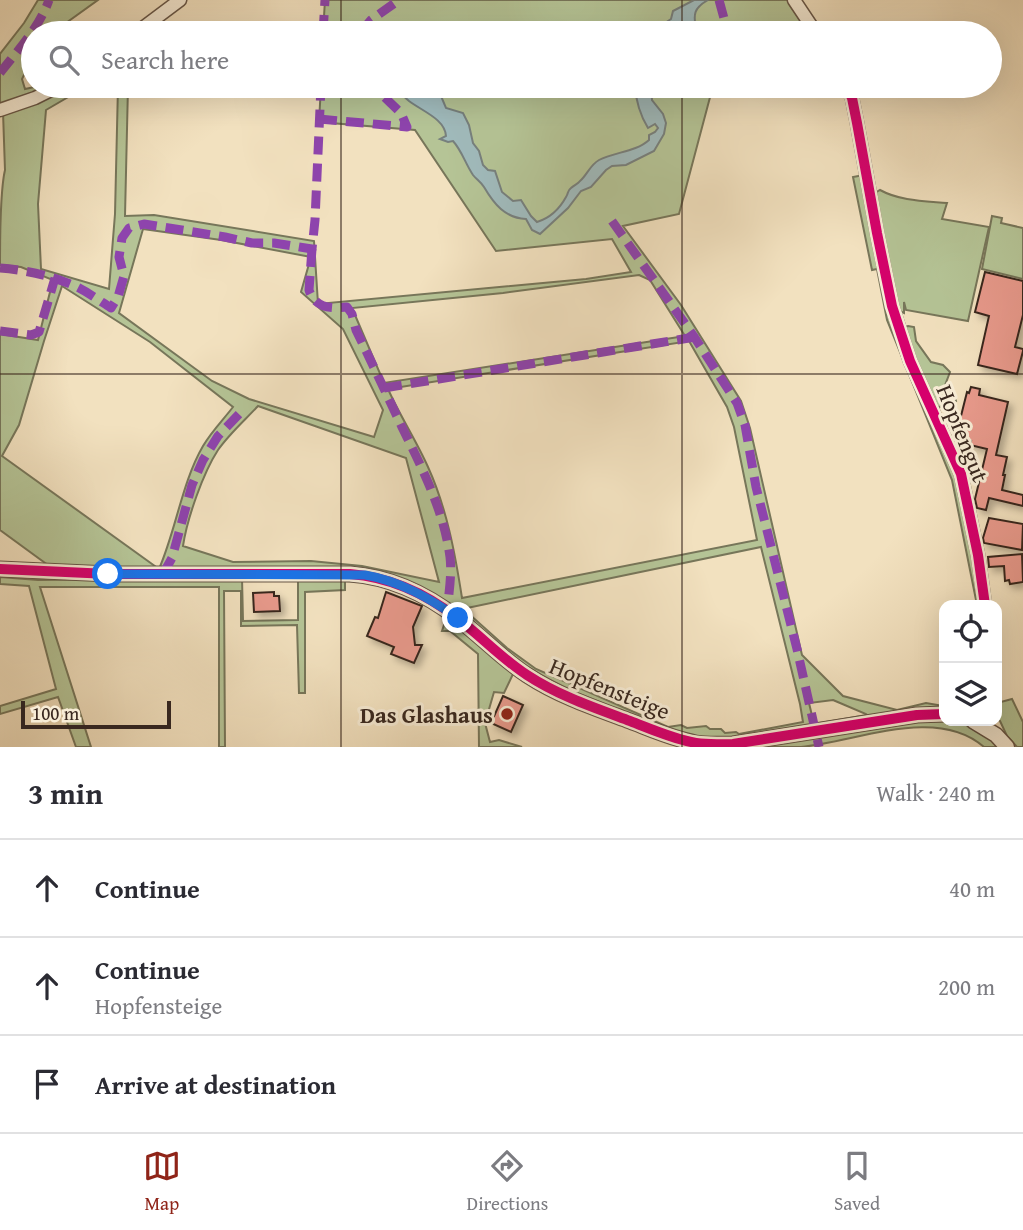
<!DOCTYPE html>
<html lang="en">
<head>
<meta charset="utf-8">
<style>
  body { margin:0; font-family:"Gentium Book Plus",serif; background:#f2f2f3; color:#2b2b33 }
  .controls { position:absolute; right:21px; bottom:21px; display:grid; overflow:hidden; border-radius:14px; box-shadow:0 7px 28px #0002 }
  .controls button { width:63px; height:63px; display:grid; place-items:center; padding:0; border:0; border-bottom:2px solid #e1e1e2; background:#fff; color:#2b2b33; font:35px sans-serif }
  .scale { position:absolute; left:21px; bottom:18px; width:150px; box-sizing:border-box; padding-left:7px; border:4px solid #39281f; border-top:0; font-size:19px; line-height:24px; white-space:nowrap; color:#39281f; -webkit-text-stroke:5px #f7ecd5; paint-order:stroke }
  .stop { position:absolute; width:21px; height:21px; margin:-16px; border:5px solid #1a73e8; border-radius:50%; background:#fff }
  .stop.end { background:#1a73e8; border-color:#fff; box-shadow:0 2px 7px #0008 }
  .list { margin:0; padding:0; list-style:none }
  h2 { display:flex; justify-content:space-between; align-items:center; height:91px; margin:0; padding:0 28px; font-size:30px }
  h2 small { font-size:23px; font-weight:400; color:#7c7c81 }
  .list li { display:grid; grid-template-columns:46px 1fr auto; gap:21px; align-items:center; box-sizing:border-box; height:98px; padding:0 28px; border-top:2px solid #e1e1e2 }
  .list b { display:block; font-size:26px; white-space:nowrap }
  .list p { margin:0; font-size:23px; white-space:nowrap; color:#7c7c81 }
  .list em { font-size:23px; font-style:normal; color:#7c7c81 }
  .icon { flex:none; width:38px; height:38px; fill:none; stroke:currentColor; stroke-width:2; stroke-linecap:round; stroke-linejoin:round }
  .map { position:relative; flex:none; width:1023px; height:747px; overflow:hidden }
  .search { position:absolute; background:#fff; box-shadow:0 7px 28px #0002; left:21px; right:21px; top:21px; height:77px; display:flex; align-items:center; gap:18px; box-sizing:border-box; padding:0 24px; border-radius:38px; color:#7c7c81; font-size:26px }
  .sheet { height:385px; background:#fff }
  nav { display:flex; justify-content:space-around; align-items:center; box-sizing:border-box; height:98px; border-top:2px solid #e1e1e2; background:#fff; font-size:19px; color:#7c7c81 }
  nav a { display:grid; justify-items:center; gap:4px }
  nav .on { color:#8f2418 }
  .map>svg:first-child { display:block }
  .green { fill:#b5c496; stroke:#77765a; stroke-width:2; fill-rule:evenodd }
  .water { fill:#a0bbbd; stroke:#77807e; stroke-width:2 }
  .building { fill:#e7998b; stroke:#39281f; stroke-width:2; filter:url(#shadow) }
  .lines { fill:none; stroke-linecap:round; stroke-linejoin:round }
  .minor-casing { stroke:#675647; stroke-width:15 }
  .tertiary-casing { stroke:#675647; stroke-width:17 }
  .minor { stroke:#f7ecd5; stroke-width:12 }
  .tertiary { stroke:#f7ecd5; stroke-width:14 }
  .quiet { stroke:#8e44ad; stroke-width:9; stroke-dasharray:18 9; stroke-linecap:butt }
  .cycleway-casing { stroke:#f7ecd5; stroke-width:15 }
  .cycleway { stroke:#d6006c; stroke-width:10 }
  .route { stroke:#1a73e8; stroke-width:9 }
  .grid { fill:none; stroke:#39281f; stroke-width:2; stroke-opacity:0.55 }
  .poi-dot { fill:#8f2418; stroke:#f7ecd5; stroke-width:2.5 }
  .labels { text-anchor:middle; dominant-baseline:central; stroke-width:6; stroke-linejoin:round; paint-order:stroke }
  .street-label { font-size:23px; fill:#39281f; stroke:#f7ecd5 }
  .poi-label { font-size:23px; font-weight:bold; fill:#39281f; stroke:#f7ecd5; text-anchor:end }
</style>
</head>
<body>
<div class="map">
<svg width="1023" height="747" viewBox="0 0 1023 747">
  <defs>
    <filter id="shadow"><feDropShadow dx="4.5" dy="4.5" stdDeviation="3.5" flood-color="#0004"/></filter>
  </defs>
  <rect width="100%" height="100%" fill="#f2e1bf"/>
  <filter id="stains"><feTurbulence type="fractalNoise" baseFrequency=".00286" numOctaves="4"/><feColorMatrix values="0 0 0 0 .2 0 0 0 0 .09 0 0 0 0 .02 0 0 0 .5 -.17"/></filter>
  <radialGradient id="worn" r=".72"><stop offset=".6" stop-color="#630" stop-opacity="0"/><stop offset="1" stop-color="#630" stop-opacity=".3"/></radialGradient>
  <g class="green">
    <polygon points="38,0 98,0 52,33 33,33 33,57 22,79 25,89 39,86 54,86 0,107 0,54 24,23"/>
    <polygon points="325,0 791,0 813,33 323,33"/>
    <path d="M64,86H87L46,110L38,204L41,269L109,289L115,214L118,86H128L125,216L154,215L314,241L318,304L586,279L631,272L612,239L496,251L415,130L319,122L321,86H713L679,214L623,226L681,305L741,401L750,428L802,655L843,696L897,710L926,703L944,706V711L720,740L682,735L552,683L512,660L412,584L52,568L0,530V334L38,340L53,280L21,267L0,265C0,240 0,191 5,170L3,112ZM143,229L221,240L311,257L301,292L343,329L383,410L374,437L249,399L212,381L119,313ZM639,275L650,280L685,336L384,383L352,308L503,293ZM62,286L150,342L233,407C223,420 211,432 203,446C182,482 176,530 159,569L2,456L19,425L44,341ZM689,341L727,407L734,427L757,540L462,598C455,553 447,509 428,467C416,440 400,416 388,389ZM258,406L406,458L439,582L362,566L311,561L233,562L183,546C187,519 203,473 218,450C229,434 245,420 258,406ZM761,547L800,704L803,722L739,734L736,732L725,733L721,729H710L706,726L687,728L681,725L668,727L536,669L507,648L469,614L467,608ZM833,700L866,714L867,715L814,724L809,703Z"/>
    <polygon points="864,175 884,276 957,471 983,605 977,605 952,480 887,320 877,269 872,270 853,177"/>
    <path d="M880,190C900,201 924,201 947,203L942,219L989,227L968,321L906,310L904,302V313L895,309L875,193Z"/>
    <polygon points="992,216 1002,218 1001,223 1023,228 1023,279 982,269"/>
    <polygon points="908,326 914,327 916,341 931,362 943,365 950,372 944,388 954,395 956,401 951,404 936,408 902,328"/>
    <polygon points="0,577 38,580 242,578 243,621 298,620 298,578 345,578 345,590 305,592 305,693 299,693 297,625 241,626 241,591 224,591 225,747 219,747 219,587 40,587 91,747 76,747 58,697 0,714 0,706 56,689 29,586 0,584"/>
    <polygon points="449,623 458,626 513,674 504,693 494,692 485,723 490,742 499,740 522,747 479,747 478,654 450,631 442,631 444,625"/>
    <polygon points="1012,699 1023,722 1023,747 1017,747 1007,736 1000,721 997,719 997,703"/>
    <path d="M944,721C970,721 983,731 1002,747H984C936,705 857,742 801,747C780,747 757,747 736,747L902,722Z"/>
  </g>
  <g class="water">
    <path d="M694,0H708C694,8 693,14 696,29L687,30L679,33H650L671,19L673,11Z"/>
    <path d="M392,86H419C427,94 430,96 441,96L446,108L463,113L469,125L473,143L479,151L483,165L488,170L495,171L502,192L513,201L521,200L531,216L537,222C550,218 560,208 566,197C569,192 567,191 571,188C574,185 578,184 580,181C587,175 590,165 599,160C614,152 636,152 649,140V135L655,132L658,128L655,124L648,128C640,115 636,101 635,86H651L652,100L663,114L666,123L664,134L654,151L626,165L612,166L606,170L591,187L581,191L568,208L540,234L532,230L526,219C505,218 494,204 484,187C481,182 476,179 473,175C465,163 462,151 453,141L448,142L440,139L446,136C445,119 422,111 409,101C403,96 398,90 392,86Z"/>
  </g>
  <g class="building">
    <polygon points="985,272 1023,281 1023,315 1015,347 1023,349 1023,351 1017,374 978,365 989,316 975,312"/>
    <polygon points="971,387 980,389 979,395 1008,402 996,455 1007,457 1003,475 1005,475 1002,490 1023,495 1023,506 989,498 986,510 977,508 975,499 987,449 970,445 971,441 956,437 958,432 955,431 956,424 959,424 967,392 969,393"/>
    <polygon points="989,518 1023,524 1022,550 984,543 983,538"/>
    <polygon points="1022,554 1023,582 1010,584 1009,580 1005,581 1004,566 989,567 988,557"/>
    <polygon points="274,592 274,596 279,596 280,611 254,612 253,593"/>
    <polygon points="386,592 422,606 413,627 415,645 422,645 414,663 391,654 394,647 367,636 375,617 378,618"/>
    <polygon points="503,696 523,705 511,732 491,723"/>
  </g>
  <g class="lines">
    <g class="minor-casing">
      <g id="minor">
        <polyline points="794,0 816,33"/>
        <polyline points="136,33 180,0"/>
        <polyline points="847,86 852,98 857,123 877,233 892,306 910,361 961,474 978,555 985,605"/>
        <polyline points="0,110 35,98 59,86"/>
      </g>
    </g>
    <g class="tertiary-casing">
      <g id="tertiary">
        <path d="M0,569L109,574H350C390,577 425,593 457,618C481,636 502,659 527,675C559,696 595,708 630,721C651,729 673,739 696,743C709,745 721,744 733,744L917,715L944,714"/>
        <polyline points="973,721 996,735 1007,747"/>
      </g>
    </g>
    <use href="#minor" class="minor"/>
    <use href="#tertiary" class="tertiary"/>
    <g class="quiet">
      <polyline points="719,0 728,33"/>
      <polyline points="323,33 325,0"/>
      <polyline points="360,33 371,20 399,0"/>
      <path d="M0,73C18,50 39,28 49,0"/>
      <polyline points="319,119 407,127 401,113 373,86"/>
      <polyline points="612,221 693,335 737,403 745,425 756,487 797,649 819,747"/>
      <path d="M312,249L309,290C315,308 331,309 347,307L352,314L356,330C372,363 387,395 402,427C422,468 444,511 450,557C452,574 449,593 447,610"/>
      <path d="M0,268C26,270 53,276 77,287C89,293 100,301 111,308L118,297L124,276L119,257L122,238L129,228L144,224L225,237L252,243H274L312,249L315,220L321,86"/>
      <polyline points="0,331 31,335 39,332 55,278"/>
      <polyline points="384,388 695,337"/>
      <polyline points="163,574 172,558 192,485 203,460 218,436 241,412"/>
    </g>
    <g class="cycleway-casing">
      <g id="cycleway">
        <polyline points="847,86 852,98 857,123 877,233 892,306 910,361 961,474 978,555 985,605"/>
        <path d="M0,569L109,574H350C390,577 425,593 457,618C481,636 502,659 527,675C559,696 595,708 630,721C651,729 673,739 696,743C709,745 721,744 733,744L917,715L944,714"/>
      </g>
    </g>
    <use href="#cycleway" class="cycleway"/>
  </g>
  <g class="lines">
    <path class="route" d="M108,574L365,575C400,581 429,598 458,618"/>
  </g>
  <path class="grid" d="M341,0V33M682,0V33M341,86V747M682,86V747M0,374H1023"/>
  <circle class="poi-dot" cx="507" cy="714" r="7"/>
  <g class="labels">
    <g class="street-label">
      <text transform="translate(963 433) rotate(68)">Hopfengut</text>
      <text transform="translate(610 688) rotate(22)">Hopfensteige</text>
    </g>
    <g class="poi-label">
      <text x="493" y="714">Das Glashaus</text>
    </g>
  </g>
  <rect width="100%" height="100%" filter="url(#stains)"/>
  <rect width="100%" height="100%" fill="url(#worn)"/>
</svg>
<div class="controls">
<button><svg class="icon" aria-label="locate" viewBox="0 0 24 24"><circle cx="12" cy="12" r="6"/><path d="M12 2v4M12 18v4M2 12h4M18 12h4"/></svg></button>
<button><svg class="icon" aria-label="layers" viewBox="0 0 24 24"><path d="M12 4l9 5-9 5-9-5zM3 14l9 5 9-5"/></svg></button>
</div>
<div class="scale">100 m</div>
<div class="stop" style="left:108px;top:574px"></div>
<div class="stop end" style="left:458px;top:618px"></div>
<div class="search"><svg class="icon" aria-label="search" viewBox="0 0 24 24"><circle cx="10" cy="10" r="6"/><path d="M15 15l6 6"/></svg>Search here</div>
</div>
<section class="sheet">
<h2>3 min<small>Walk · 240 m</small></h2>
<ul class="list">
<li><svg class="icon" aria-label="ahead" viewBox="0 0 24 24"><path d="M12 20V5M6 11l6-6 6 6"/></svg><div><b>Continue</b></div><em>40 m</em></li>
<li><svg class="icon" aria-label="ahead" viewBox="0 0 24 24"><path d="M12 20V5M6 11l6-6 6 6"/></svg><div><b>Continue</b><p>Hopfensteige</p></div><em>200 m</em></li>
<li><svg class="icon" aria-label="arrive" viewBox="0 0 24 24"><path d="M6 21V4h12l-3 4 3 4H6"/></svg><div><b>Arrive at destination</b></div></li>
</ul>
</section>
<nav>
<a class="on"><svg class="icon" aria-label="map" viewBox="0 0 24 24"><path d="M3 6l6-2 6 2 6-2v14l-6 2-6-2-6 2zM9 4v14M15 6v14"/></svg>Map</a>
<a><svg class="icon" aria-label="directions" viewBox="0 0 24 24"><path d="M12 3l9 9-9 9-9-9zM9 14v-3h6M13 9l2 2-2 2"/></svg>Directions</a>
<a><svg class="icon" aria-label="saved" viewBox="0 0 24 24"><path d="M7 4h10v16l-5-4-5 4z"/></svg>Saved</a>
</nav>
</body>
</html>
